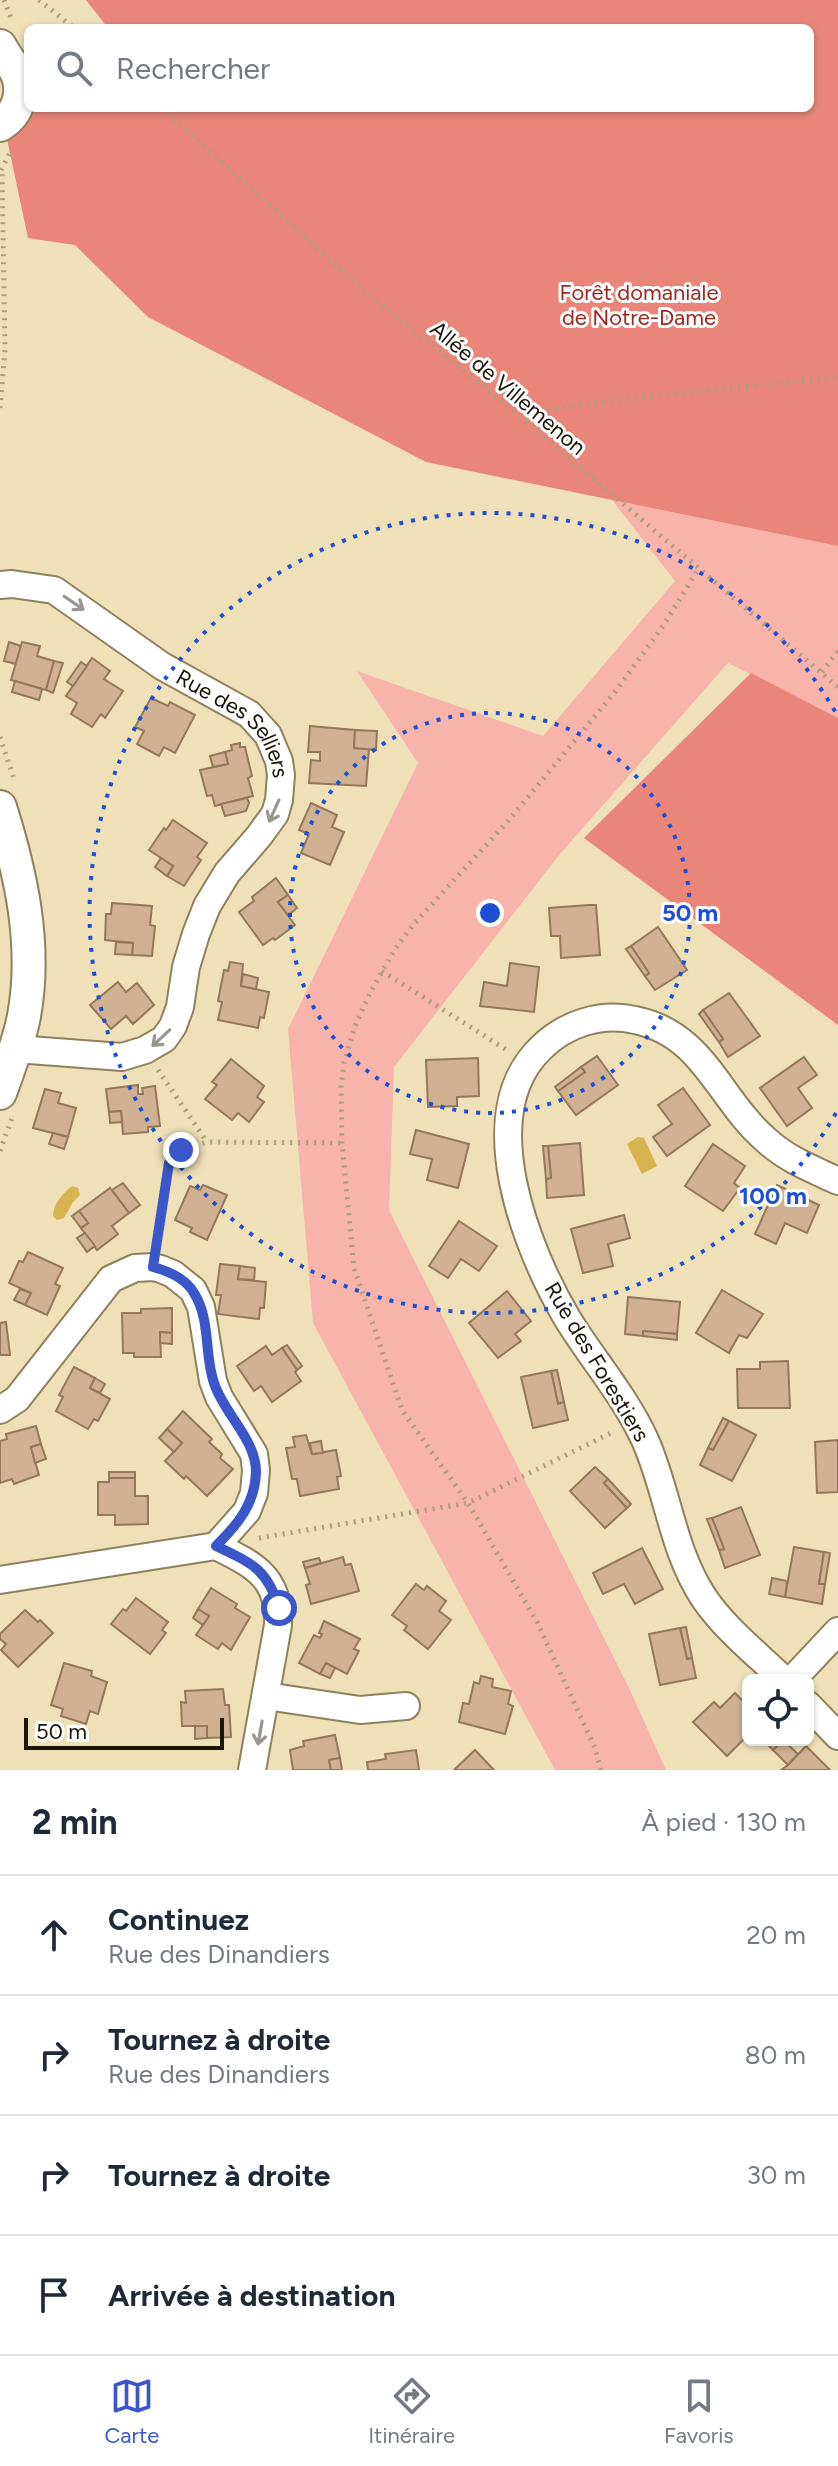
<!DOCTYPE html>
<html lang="fr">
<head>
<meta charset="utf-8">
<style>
  body { margin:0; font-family:Figtree,sans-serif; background:#f2f2f3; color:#1f2937 }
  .controls { position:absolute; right:24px; bottom:24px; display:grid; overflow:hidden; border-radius:12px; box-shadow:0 2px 6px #0004 }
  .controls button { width:72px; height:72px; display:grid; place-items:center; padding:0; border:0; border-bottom:2px solid #e0e1e3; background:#fff; color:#1f2937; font:40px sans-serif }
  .scale { position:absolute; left:24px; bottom:20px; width:200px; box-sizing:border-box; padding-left:8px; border:4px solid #1a1506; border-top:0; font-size:22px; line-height:28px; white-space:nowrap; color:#1a1506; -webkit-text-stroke:6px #fff; paint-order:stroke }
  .stop { position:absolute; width:24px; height:24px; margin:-18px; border:6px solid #3a56c8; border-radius:50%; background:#fff }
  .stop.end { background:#3a56c8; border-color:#fff; box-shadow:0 2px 8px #0008 }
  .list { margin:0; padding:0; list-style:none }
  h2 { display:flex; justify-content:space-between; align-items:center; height:104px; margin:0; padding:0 32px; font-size:34px }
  h2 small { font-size:26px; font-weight:400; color:#747a83 }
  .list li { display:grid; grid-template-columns:52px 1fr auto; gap:24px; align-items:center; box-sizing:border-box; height:120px; padding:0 32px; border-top:2px solid #e0e1e3 }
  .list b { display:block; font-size:30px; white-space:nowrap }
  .list p { margin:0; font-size:26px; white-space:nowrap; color:#747a83 }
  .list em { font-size:26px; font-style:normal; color:#747a83 }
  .icon { flex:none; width:44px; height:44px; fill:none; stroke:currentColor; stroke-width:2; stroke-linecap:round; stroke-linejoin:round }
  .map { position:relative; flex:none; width:838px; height:1770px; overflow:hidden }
  .search { position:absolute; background:#fff; box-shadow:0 2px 6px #0004; left:24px; right:24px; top:24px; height:88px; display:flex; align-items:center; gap:20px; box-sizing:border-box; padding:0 28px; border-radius:12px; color:#747a83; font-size:30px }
  .sheet { height:584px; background:#fff }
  nav { display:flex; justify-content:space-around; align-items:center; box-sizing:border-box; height:112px; border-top:2px solid #e0e1e3; background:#fff; font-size:22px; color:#747a83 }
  nav a { display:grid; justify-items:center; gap:4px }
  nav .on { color:#3a56c8 }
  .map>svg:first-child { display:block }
  .green { fill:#f8b4aa }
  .forest { fill:#e98679 }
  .water { fill:#d8b351 }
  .building { fill:#d0b292; stroke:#94785a; stroke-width:2 }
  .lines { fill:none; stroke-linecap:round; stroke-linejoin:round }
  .minor-casing { stroke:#90815c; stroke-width:30 }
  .tertiary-casing { stroke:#90815c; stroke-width:36 }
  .path { stroke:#ab9f7f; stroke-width:5; stroke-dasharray:2 6; stroke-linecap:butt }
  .minor { stroke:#fff; stroke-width:26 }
  .tertiary { stroke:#fff; stroke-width:32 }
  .oneway { stroke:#98968f }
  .route { stroke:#3a56c8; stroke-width:10 }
  .ring { fill:none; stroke:#1d4ed8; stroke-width:4; stroke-dasharray:4 8 }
  .labels { text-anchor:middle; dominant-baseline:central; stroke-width:6; stroke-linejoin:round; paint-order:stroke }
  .park-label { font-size:22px; fill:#9b271f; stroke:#fff }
  .street-label { font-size:22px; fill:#1a1506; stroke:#fff }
  .centre { fill:#1d4ed8; stroke:#fff; stroke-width:4 }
  .ring-label { font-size:24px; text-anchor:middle; font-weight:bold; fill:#1d4ed8; stroke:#fff; stroke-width:6; stroke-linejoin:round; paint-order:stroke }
</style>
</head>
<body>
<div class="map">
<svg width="838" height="1770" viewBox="0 0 838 1770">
  <rect width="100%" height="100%" fill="#f0e0b8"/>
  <polygon class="green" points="612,500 838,546 838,718 728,663 560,854 394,1067 389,1210 630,1690 666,1770 555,1770 313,1323 288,1029 418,763 357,671 543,736 675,581"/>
  <g class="forest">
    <polygon points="86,0 838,0 838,546 426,462 148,317 75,245 28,238 6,134 28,108 810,108 810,28 108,28"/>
    <polygon points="751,673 838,718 838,1025 584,838"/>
  </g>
  <g class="water">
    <polygon points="638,1137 644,1138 657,1166 642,1174 627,1144"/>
    <path d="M72,1186L78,1188L80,1195L73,1202L64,1218L57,1220L53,1216C53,1204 63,1193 72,1186Z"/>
  </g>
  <g class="building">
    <polygon points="9,642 21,646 16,664 4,661"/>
    <polygon points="22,642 40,646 37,656 54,661 46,690 11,680"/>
    <polygon points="92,658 110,671 104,679 123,691 105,718 101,714 92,727 71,714 77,703 66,696"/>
    <polygon points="54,661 63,663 53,693 46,690"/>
    <polygon points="81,662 87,666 73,686 67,682"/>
    <polygon points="15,681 42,689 39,700 12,692"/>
    <polygon points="151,698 168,706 170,702 195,715 175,753 164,747 159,756 137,744 144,731 135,727"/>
    <polygon points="310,726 355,730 354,748 369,749 366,786 309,783 311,760 320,761 320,752 308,752"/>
    <polygon points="355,730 377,731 376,750 354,748"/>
    <polygon points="240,743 240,747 245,747 252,776 248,778 253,796 215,806 212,795 207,796 200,770 228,764 225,752 232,750 231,745"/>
    <polygon points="225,752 228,764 213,767 210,756"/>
    <polygon points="247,798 249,803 246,811 225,816 221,804"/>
    <polygon points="311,803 337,815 332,827 344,832 330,865 301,853 309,834 299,830"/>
    <polygon points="173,820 207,843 197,857 201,860 184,886 167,876 173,866 149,850 164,828 166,830"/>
    <polygon points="161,858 173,866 167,876 155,867"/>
    <polygon points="276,878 288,895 278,902 295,925 275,940 273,938 263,945 239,912 254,901 252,897"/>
    <polygon points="288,895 297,908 288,915 278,902"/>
    <polygon points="112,903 152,906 150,925 155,926 152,956 132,955 133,943 105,940 106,914 111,914"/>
    <polygon points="589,905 596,905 600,955 561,958 560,936 551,936 549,908"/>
    <polygon points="658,927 687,970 655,990 645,976 649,973 631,946"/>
    <polygon points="116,942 133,943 132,955 115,954"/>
    <polygon points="631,946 649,973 645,976 626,949"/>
    <polygon points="230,962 243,964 241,986 269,992 264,1018 260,1017 258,1028 218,1020 222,1002 218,1001 224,970 228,971"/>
    <polygon points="510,963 539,967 534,1012 480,1006 484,982 507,986"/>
    <polygon points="243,974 258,978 256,989 241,986"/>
    <polygon points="118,982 126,992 137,983 154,1005 133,1024 126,1016 111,1029 90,1005"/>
    <polygon points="729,993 760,1036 728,1057 719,1042 723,1039 703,1010"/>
    <polygon points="703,1010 723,1039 719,1042 699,1014"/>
    <polygon points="597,1056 618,1085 576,1115 558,1091 585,1072 581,1067"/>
    <polygon points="804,1057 817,1075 798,1088 812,1108 787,1126 760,1088"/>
    <polygon points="478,1058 479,1096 457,1097 457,1106 428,1107 426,1060"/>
    <polygon points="231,1059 264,1086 257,1097 264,1102 249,1122 238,1113 232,1120 205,1099 217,1085 212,1082"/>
    <polygon points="581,1067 585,1072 558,1091 555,1087"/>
    <polygon points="138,1085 138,1094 143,1094 142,1088 155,1086 160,1126 148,1127 148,1132 123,1134 121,1111 109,1112 106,1089"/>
    <polygon points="683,1088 710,1125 667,1156 653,1137 672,1124 658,1105"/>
    <polygon points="45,1089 61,1093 58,1103 76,1108 68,1137 33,1128"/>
    <polygon points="121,1111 122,1122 110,1123 109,1112"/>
    <polygon points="416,1130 469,1144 458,1188 427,1180 432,1159 410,1154"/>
    <polygon points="53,1133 68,1137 64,1149 49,1144"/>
    <polygon points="580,1143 584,1195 547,1198 546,1179 551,1178 548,1146"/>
    <polygon points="713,1144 745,1166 734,1183 740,1188 723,1211 685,1186"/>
    <polygon points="543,1146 548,1146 551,1178 546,1179"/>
    <polygon points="123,1183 140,1205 129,1213 112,1190"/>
    <polygon points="203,1185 227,1195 207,1240 190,1232 192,1228 175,1220 190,1186 200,1190"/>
    <polygon points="777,1185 819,1205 807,1233 785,1223 776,1244 755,1234"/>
    <polygon points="110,1188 129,1213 112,1226 118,1234 97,1250 81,1228 88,1223 79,1211"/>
    <polygon points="79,1211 88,1223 81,1228 72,1216"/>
    <polygon points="624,1215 630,1238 608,1244 613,1266 583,1273 571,1229"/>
    <polygon points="459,1221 497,1246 479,1271 461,1259 448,1278 429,1266"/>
    <polygon points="85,1233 95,1246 87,1252 77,1238"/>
    <polygon points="28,1252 63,1268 55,1284 60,1286 47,1315 25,1305 31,1293 9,1283 19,1261 23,1262"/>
    <polygon points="220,1264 240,1266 238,1279 266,1282 264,1308 260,1308 259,1319 218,1314 221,1295 216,1295"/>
    <polygon points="240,1266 255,1268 254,1280 238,1279"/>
    <polygon points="20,1289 31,1293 25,1305 14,1300"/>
    <polygon points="722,1290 763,1314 747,1338 739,1335 729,1353 696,1333"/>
    <polygon points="507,1291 531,1321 515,1334 521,1341 498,1358 469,1323"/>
    <polygon points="628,1297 680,1302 677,1334 643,1331 643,1336 625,1334"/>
    <polygon points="172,1308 172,1333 160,1332 161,1357 134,1357 134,1353 123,1353 122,1313 141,1313 141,1309"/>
    <polygon points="6,1322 10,1355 0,1355 0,1323"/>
    <polygon points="643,1331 677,1334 677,1340 643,1336"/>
    <polygon points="160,1332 172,1333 172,1344 160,1343"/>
    <polygon points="287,1345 302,1366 297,1370 282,1348"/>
    <polygon points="266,1346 272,1355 282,1348 297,1370 295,1372 301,1381 272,1402 261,1386 254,1391 237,1366"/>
    <polygon points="788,1361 790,1408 738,1408 737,1369 760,1369 760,1362"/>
    <polygon points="74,1367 95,1378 90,1388 110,1399 98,1421 94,1419 88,1429 56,1411 63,1397 59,1395"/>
    <polygon points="557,1370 564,1402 558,1404 551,1371"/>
    <polygon points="551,1371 558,1404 564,1402 568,1420 533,1428 521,1377"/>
    <polygon points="95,1378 105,1384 100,1393 90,1388"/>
    <polygon points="183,1411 212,1439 209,1442 222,1454 220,1458 233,1469 207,1496 186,1476 184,1479 165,1461 182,1443 167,1429"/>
    <polygon points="723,1418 729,1421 713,1450 708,1448"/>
    <polygon points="729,1421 756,1435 732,1481 700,1465 708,1448 713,1450"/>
    <polygon points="36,1426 41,1444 31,1447 39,1475 14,1484 12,1479 0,1483 0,1441 7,1439 6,1434"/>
    <polygon points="167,1429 182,1443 174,1452 159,1438"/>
    <polygon points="306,1435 312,1454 336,1450 341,1476 337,1477 339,1489 300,1496 297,1479 292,1479 286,1448 295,1447 293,1437"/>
    <polygon points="838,1440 838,1492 817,1493 815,1442"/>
    <polygon points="321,1441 323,1453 312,1454 310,1443"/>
    <polygon points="41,1444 46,1459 35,1463 31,1447"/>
    <polygon points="595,1467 608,1479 604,1483 627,1508 605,1528 570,1491"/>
    <rect x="109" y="1472" width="26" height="6"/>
    <polygon points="109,1478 135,1478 135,1496 148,1496 148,1524 115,1525 115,1515 98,1515 98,1482 109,1482"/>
    <polygon points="608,1479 631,1504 627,1508 604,1483"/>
    <polygon points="741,1507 760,1555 725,1568 719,1550 724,1549 712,1518"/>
    <polygon points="712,1518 724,1549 719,1550 707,1519"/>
    <polygon points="794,1547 824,1552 819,1584 825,1584 822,1604 785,1597"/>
    <polygon points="642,1548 663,1589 635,1604 624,1584 603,1594 593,1573"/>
    <polygon points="824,1552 830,1553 825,1584 819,1584"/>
    <polygon points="343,1557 345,1565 351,1564 359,1591 311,1604 306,1585 310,1584 305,1568"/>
    <polygon points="319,1558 321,1563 305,1568 303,1562"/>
    <polygon points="772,1578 787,1581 785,1597 769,1594"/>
    <polygon points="416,1584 424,1590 427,1586 446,1601 439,1611 451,1620 428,1649 404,1630 407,1626 392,1615"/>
    <polygon points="211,1588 237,1604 235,1608 250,1617 231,1650 222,1643 218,1649 196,1635 209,1616 198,1609"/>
    <polygon points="136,1598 168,1622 162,1630 166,1633 150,1654 111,1624 123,1609 126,1611"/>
    <polygon points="198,1609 209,1616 203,1625 193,1618"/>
    <polygon points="25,1610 38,1622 40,1620 53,1633 18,1667 1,1650 6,1644 0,1639 0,1634"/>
    <polygon points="324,1621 360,1639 354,1649 359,1651 347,1674 326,1663 320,1674 299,1663 314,1635 320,1638 322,1634 319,1633"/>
    <polygon points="686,1627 692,1658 687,1659 680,1628"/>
    <polygon points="680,1628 687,1659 692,1658 696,1678 660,1685 649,1634"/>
    <polygon points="64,1663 92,1671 91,1676 107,1682 98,1714 90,1711 86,1724 61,1716 63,1709 51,1705"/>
    <polygon points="326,1663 335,1668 330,1678 320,1674"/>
    <polygon points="481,1676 493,1679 492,1687 511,1691 508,1704 513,1706 505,1734 459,1722 463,1703 469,1704 474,1682 479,1684"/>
    <polygon points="223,1689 225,1705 229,1705 231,1737 207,1738 207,1726 182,1726 181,1702 186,1703 185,1691"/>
    <polygon points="735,1693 748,1706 748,1735 727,1756 693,1722 714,1702 720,1708"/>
    <polygon points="195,1726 207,1726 207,1738 195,1739"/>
    <polygon points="335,1735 340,1758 329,1760 331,1770 293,1770 290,1750 304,1746 303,1741"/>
    <polygon points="763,1740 783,1740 773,1750"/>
    <polygon points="783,1740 798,1754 788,1765 773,1750"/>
    <polygon points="806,1746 830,1770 781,1770 788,1765"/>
    <polygon points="416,1750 419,1770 368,1770 367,1762 386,1759 385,1754"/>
    <polygon points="475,1750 494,1770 454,1770"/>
    <polygon points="340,1758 342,1770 331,1770 329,1760"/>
  </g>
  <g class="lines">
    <g class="minor-casing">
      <g id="minor">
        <path id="s1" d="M0,585L12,584L54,590L162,666L249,714L268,735L279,761L281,775L279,800L275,814L259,836L227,873L207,906L196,934L186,967L180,1007L173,1026L164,1039L145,1050L122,1057L16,1049"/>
        <polyline points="0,1410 17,1399 111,1279 135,1268 153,1267 161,1269 173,1274 193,1290 201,1307 213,1381 219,1397 254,1454 256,1470 254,1493 247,1511 216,1546 0,1580"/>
        <path d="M216,1546C254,1565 280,1577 278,1625L252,1770"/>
        <path d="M784,1680C757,1654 725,1629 704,1598C672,1550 668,1491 645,1440C625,1396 592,1359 567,1318C527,1250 472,1114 541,1048C565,1024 601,1012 635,1020C704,1034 718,1098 765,1139C786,1159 812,1169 838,1181"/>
        <polyline points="792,1680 838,1631"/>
        <polyline points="266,1696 360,1710 406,1706"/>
        <polyline points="808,1705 838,1736"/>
      </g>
    </g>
    <g class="tertiary-casing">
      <g id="tertiary">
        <path d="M0,46C4,54 9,60 14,68C26,88 20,113 0,125"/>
        <path d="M0,807C21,874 37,945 24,1016C19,1042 9,1068 0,1093"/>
      </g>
    </g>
    <g class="path">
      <polyline points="4,0 12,21"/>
      <polyline points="39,0 74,28"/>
      <polyline points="162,108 368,294 526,421 838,687"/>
      <polyline points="1,170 11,151"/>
      <polyline points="0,408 5,350 2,170"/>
      <polyline points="526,421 548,410 590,403 838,377"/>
      <polyline points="822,672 838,651"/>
      <polyline points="0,737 15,782"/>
      <polyline points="382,971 510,1052"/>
      <polyline points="158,1070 207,1142"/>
      <polyline points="0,1151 12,1118"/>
      <polyline points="157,1242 169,1163 181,1150 207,1142 342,1143"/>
      <polyline points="259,1538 468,1503 613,1432"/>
      <polyline points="601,1770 595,1748 537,1622 468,1503 402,1410 354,1268 342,1143 341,1086 344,1063 355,1026 371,991 395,949 413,925 509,820 615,692 663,626 699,568"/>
    </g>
    <use href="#minor" class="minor"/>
    <use href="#tertiary" class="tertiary"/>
  </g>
  <defs><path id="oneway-shaft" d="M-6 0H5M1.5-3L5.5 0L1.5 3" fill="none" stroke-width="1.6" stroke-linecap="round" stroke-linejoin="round" transform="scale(2)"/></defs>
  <g class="oneway">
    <use href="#oneway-shaft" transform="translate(74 603) rotate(34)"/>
    <use href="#oneway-shaft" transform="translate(274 811) rotate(114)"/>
    <use href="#oneway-shaft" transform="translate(161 1038) rotate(137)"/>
    <use href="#oneway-shaft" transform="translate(260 1733) rotate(100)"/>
  </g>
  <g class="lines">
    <path class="route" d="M181,1150L169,1163L153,1267C168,1271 186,1279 194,1293C211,1320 204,1354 214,1383C224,1414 256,1439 256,1472C255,1504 238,1524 216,1546C251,1563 267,1568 279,1608"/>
  </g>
  <g class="ring">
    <circle cx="490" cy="913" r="200"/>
    <path d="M836 1113A400 400 0 1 1 836 713"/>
  </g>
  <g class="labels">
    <g class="park-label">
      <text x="639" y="292">Forêt domaniale<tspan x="639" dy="25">de Notre-Dame</tspan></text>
    </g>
    <g class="street-label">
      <text transform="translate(508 388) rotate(40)">Allée de Villemenon</text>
      <text stroke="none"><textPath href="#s1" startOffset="282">Rue des Selliers</textPath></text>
      <text transform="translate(597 1362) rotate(59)">Rue des Forestiers</text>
    </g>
  </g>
  <circle cx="490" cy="913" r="12" class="centre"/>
  <g class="ring-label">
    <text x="690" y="921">50 m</text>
    <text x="773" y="1204">100 m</text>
  </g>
</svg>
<div class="controls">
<button><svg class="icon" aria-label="locate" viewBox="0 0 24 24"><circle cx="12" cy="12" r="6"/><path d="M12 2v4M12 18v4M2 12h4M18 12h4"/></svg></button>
</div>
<div class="scale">50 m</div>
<div class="stop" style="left:279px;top:1608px"></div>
<div class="stop end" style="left:181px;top:1150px"></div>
<div class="search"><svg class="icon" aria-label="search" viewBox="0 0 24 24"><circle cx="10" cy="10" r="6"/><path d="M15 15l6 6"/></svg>Rechercher</div>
</div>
<section class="sheet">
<h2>2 min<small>À pied · 130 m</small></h2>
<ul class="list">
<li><svg class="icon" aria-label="ahead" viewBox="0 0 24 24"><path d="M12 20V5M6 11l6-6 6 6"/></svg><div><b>Continuez</b><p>Rue des Dinandiers</p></div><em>20 m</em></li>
<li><svg class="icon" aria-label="right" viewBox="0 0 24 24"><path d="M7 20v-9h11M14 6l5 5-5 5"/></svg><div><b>Tournez à droite</b><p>Rue des Dinandiers</p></div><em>80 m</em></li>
<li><svg class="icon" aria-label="right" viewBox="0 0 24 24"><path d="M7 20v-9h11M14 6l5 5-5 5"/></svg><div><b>Tournez à droite</b></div><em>30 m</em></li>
<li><svg class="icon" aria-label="arrive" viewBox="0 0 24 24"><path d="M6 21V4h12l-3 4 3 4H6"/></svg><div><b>Arrivée à destination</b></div></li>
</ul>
</section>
<nav>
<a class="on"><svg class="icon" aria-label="map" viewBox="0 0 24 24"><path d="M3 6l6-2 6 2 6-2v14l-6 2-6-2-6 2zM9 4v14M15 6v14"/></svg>Carte</a>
<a><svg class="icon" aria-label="directions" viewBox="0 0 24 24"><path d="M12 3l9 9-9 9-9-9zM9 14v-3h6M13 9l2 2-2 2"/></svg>Itinéraire</a>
<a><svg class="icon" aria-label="saved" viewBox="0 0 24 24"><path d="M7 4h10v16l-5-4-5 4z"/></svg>Favoris</a>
</nav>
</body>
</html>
